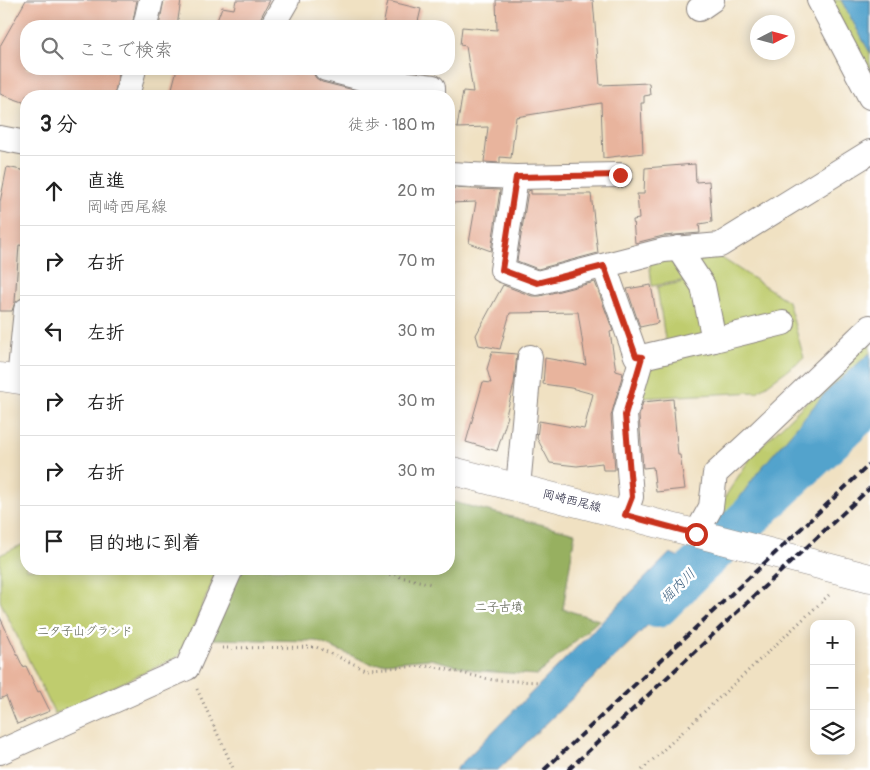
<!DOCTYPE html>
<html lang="ja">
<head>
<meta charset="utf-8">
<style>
  body { margin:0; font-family:Pangolin,"Klee One",sans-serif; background:#f6f6f6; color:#222 }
  .controls { position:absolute; right:15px; bottom:15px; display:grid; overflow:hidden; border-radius:10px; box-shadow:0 2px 12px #0003 }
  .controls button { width:45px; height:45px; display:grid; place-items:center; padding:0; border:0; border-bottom:1px solid #e0e0e0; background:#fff; color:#222; font:25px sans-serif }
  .compass { position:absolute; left:750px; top:15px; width:45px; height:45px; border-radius:50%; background:#fff; box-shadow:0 2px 12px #0003; rotate:84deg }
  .stop { position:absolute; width:15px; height:15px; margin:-11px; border:4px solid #c8321e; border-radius:50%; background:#fff }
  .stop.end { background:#c8321e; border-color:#fff; box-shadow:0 1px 5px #0008 }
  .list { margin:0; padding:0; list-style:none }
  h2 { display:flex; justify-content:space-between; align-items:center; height:65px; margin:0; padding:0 20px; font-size:21px }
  h2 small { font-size:16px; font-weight:400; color:#767676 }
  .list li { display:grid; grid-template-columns:32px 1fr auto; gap:15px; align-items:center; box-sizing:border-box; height:70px; padding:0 20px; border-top:1px solid #e0e0e0 }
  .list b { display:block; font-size:19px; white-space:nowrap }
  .list p { margin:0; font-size:16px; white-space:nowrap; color:#767676 }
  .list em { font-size:16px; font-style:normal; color:#767676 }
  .icon { flex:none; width:28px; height:28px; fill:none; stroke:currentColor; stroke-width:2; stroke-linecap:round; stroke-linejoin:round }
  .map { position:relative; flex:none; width:870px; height:770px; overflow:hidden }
  .search { position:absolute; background:#fff; box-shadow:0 2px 12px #0003; left:20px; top:20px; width:435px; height:55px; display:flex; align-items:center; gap:12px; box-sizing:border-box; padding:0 18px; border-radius:20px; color:#767676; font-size:19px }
  .panel { position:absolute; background:#fff; box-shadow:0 2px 12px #0003; left:20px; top:90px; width:435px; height:485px; border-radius:20px }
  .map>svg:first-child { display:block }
  .green { fill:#bfcc6e; stroke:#707754 }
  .forest { fill:#97b061; stroke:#5c694e }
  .water { fill:#52a3cc; stroke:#3a6284 }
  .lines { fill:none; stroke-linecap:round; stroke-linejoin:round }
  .river { stroke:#52a3cc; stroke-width:42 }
  .building { fill:#e8b49d }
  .minor-casing { stroke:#89827e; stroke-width:26 }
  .major-casing { stroke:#89827e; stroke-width:29 }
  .path { stroke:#89827e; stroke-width:3; stroke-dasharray:1 4; stroke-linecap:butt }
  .minor { stroke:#fff; stroke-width:24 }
  .major { stroke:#fff; stroke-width:28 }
  .rail { stroke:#22223b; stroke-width:4; stroke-dasharray:8 4; stroke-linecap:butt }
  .route { stroke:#c8321e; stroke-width:6 }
  .labels { text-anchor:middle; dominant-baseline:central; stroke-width:5; stroke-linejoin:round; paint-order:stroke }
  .street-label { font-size:12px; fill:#22223b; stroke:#fff }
  .park-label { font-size:12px; fill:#595e4d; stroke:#fff }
  .water-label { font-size:14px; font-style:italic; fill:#385c7c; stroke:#fff }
</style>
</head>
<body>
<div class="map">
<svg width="870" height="770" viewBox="0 0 870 770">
  <rect width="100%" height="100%" fill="#fff"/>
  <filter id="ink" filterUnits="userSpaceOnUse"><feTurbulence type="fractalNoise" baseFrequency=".02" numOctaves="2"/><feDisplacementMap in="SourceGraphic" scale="10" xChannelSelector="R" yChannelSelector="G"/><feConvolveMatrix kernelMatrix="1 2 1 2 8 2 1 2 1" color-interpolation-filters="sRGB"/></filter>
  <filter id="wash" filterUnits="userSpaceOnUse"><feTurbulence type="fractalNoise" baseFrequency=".0096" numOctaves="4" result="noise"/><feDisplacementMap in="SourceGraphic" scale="20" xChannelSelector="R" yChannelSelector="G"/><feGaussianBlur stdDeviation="1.12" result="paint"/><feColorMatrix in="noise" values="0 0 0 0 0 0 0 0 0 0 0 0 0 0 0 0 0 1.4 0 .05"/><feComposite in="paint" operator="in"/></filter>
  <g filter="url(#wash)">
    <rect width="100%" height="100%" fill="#f0e1c2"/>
    <g class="green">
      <polygon points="830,0 870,0 870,75"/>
      <polygon points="711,251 788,301 804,358 757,392 639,398 648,362 668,358 657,287 689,281 687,280 652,286 649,259"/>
      <polygon points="870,341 870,415 759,523 717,509 753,454"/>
      <polygon points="26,543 26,569 218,569 190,635 178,657 55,714 0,601 0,555"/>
    </g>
    <polygon class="forest" points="449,501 575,533 563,609 599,620 537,675 479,671 430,659 372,664 316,641 207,639 235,569 449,569"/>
    <g class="water">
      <polygon points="841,0 870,0 870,53"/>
      <polygon points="870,353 870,408 750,525 725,518 758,472 826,392"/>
      <polygon points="670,553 706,569 498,770 455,770"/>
    </g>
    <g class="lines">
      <polyline class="river" points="657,607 696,568 870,403"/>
    </g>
    <g id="blocks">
      <g class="building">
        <polygon points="26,0 137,0 132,26 26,26 26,69 120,69 114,96 26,96 26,103 0,94 0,46"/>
        <polygon points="164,0 181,0 177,26 159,26"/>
        <polygon points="236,0 270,0 260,19 258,26 215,26 222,7 234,9"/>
        <polygon points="496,0 593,0 600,85 649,83 650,95 644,96 644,103 641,103 643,153 603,158 601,103 516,117 511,158 500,157 500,163 484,162 488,127 457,128 463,91 473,92 466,46 460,45 462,27 497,30"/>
        <polygon points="388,1 421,9 417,26 383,26"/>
        <polygon points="177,69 276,69 297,74 298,69 313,69 313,73 316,78 322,82 358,91 367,93 367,96 170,96"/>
        <polygon points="695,164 696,182 709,181 712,222 699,224 700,233 663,236 635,243 633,220 639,219 637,194 644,194 645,168"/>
        <polygon points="7,167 26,171 26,246 19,245 15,302 12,311 0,311 0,202"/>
        <polygon points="449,188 500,190 491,251 469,243 476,202 449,203"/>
        <polygon points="531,190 531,194 591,194 598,253 538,269 517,261 528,191"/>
        <polygon points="595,282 613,331 610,332 616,371 623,373 611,416 615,470 603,470 602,463 577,466 550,463 537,438 539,421 584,429 593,394 571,388 543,384 545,358 586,365 578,312 510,313 500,349 479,345 476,335 503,285 532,296 540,296"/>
        <polygon points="651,285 658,323 640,327 627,289"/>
        <polygon points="492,352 517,354 514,384 506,415 508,416 497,451 466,442 483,382 491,383 487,369"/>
        <polygon points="673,399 678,455 680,455 685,489 656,492 653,467 643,468 639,416 643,402"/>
        <polygon points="0,617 23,667 26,666 38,692 40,691 50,711 17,724 6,696 0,699"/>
      </g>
    </g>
  </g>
  <g filter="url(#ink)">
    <use href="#blocks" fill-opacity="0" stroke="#89827e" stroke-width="1"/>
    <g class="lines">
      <g class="minor-casing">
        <g id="minor">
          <polyline points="819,0 870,97"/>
          <polyline points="699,9 712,0"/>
          <polyline points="145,26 151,0"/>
          <polyline points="272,26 287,0"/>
          <polyline points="326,69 361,78 433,87 433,96"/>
          <polyline points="127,96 134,69"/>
          <polyline points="0,138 26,143"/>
          <polyline points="449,174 516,177 620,175"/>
          <polyline points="516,177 502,270 537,283 664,250 720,245 870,152"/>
          <polyline points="604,266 636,356 642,357"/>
          <polyline points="714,340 783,323"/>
          <polyline points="19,380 26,310"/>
          <polyline points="518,487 530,357"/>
          <polyline points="625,515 631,497 625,415 642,357 714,340 703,286 678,248"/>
          <polyline points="696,534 711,507 715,474 753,439 870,327"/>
          <polyline points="0,752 187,668 231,569"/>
        </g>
      </g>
      <g class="major-casing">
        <g id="major">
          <polyline points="0,377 26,381"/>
          <polyline points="449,470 870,578"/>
        </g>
      </g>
      <g class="path">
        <polyline points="365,569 432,584"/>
        <polyline points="222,648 316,647 365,669 431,666 493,680 540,682"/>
        <polyline points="197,689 234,770"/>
        <polyline points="642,770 830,594"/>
      </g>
      <use href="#minor" class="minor"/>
      <use href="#major" class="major"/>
      <g class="rail">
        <polyline points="544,770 870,464"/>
        <polyline points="568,770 870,488"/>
      </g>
    </g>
  </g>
  <g class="lines" filter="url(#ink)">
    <polyline class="route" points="620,175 516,177 502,270 537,283 604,266 636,356 642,357 625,415 632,497 625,515 696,534"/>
  </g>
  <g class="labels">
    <g class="street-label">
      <text transform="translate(572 501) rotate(14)">岡崎西尾線</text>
    </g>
    <g class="park-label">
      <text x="499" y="607">二子古墳</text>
      <text x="85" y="631">二タ子山グランド</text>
    </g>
    <g class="water-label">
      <text transform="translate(678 586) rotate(-45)">堀内川</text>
    </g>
  </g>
</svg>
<div class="controls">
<button>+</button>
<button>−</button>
<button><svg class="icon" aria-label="layers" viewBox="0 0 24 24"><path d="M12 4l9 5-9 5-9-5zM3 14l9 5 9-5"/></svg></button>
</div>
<svg class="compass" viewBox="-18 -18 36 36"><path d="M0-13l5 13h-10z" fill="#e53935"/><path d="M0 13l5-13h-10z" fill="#767676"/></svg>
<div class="stop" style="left:696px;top:534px"></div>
<div class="stop end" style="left:620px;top:175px"></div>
<div class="search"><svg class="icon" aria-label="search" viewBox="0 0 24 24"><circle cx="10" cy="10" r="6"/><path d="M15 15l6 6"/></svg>ここで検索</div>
<section class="panel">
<h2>3 分<small>徒歩 · 180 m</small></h2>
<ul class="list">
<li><svg class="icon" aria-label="ahead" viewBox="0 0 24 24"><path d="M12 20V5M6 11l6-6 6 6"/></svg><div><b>直進</b><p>岡崎西尾線</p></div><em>20 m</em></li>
<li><svg class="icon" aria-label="right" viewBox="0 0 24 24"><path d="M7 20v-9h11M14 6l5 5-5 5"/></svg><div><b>右折</b></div><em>70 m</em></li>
<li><svg class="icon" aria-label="left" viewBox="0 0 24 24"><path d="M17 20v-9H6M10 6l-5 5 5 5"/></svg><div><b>左折</b></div><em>30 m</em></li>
<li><svg class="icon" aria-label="right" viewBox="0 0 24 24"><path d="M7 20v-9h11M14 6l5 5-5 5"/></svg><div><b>右折</b></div><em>30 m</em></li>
<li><svg class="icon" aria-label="right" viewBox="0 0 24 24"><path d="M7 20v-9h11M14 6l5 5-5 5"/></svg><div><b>右折</b></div><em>30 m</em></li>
<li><svg class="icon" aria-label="arrive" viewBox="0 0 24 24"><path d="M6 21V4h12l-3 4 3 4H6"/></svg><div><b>目的地に到着</b></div></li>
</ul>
</section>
</div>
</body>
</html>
